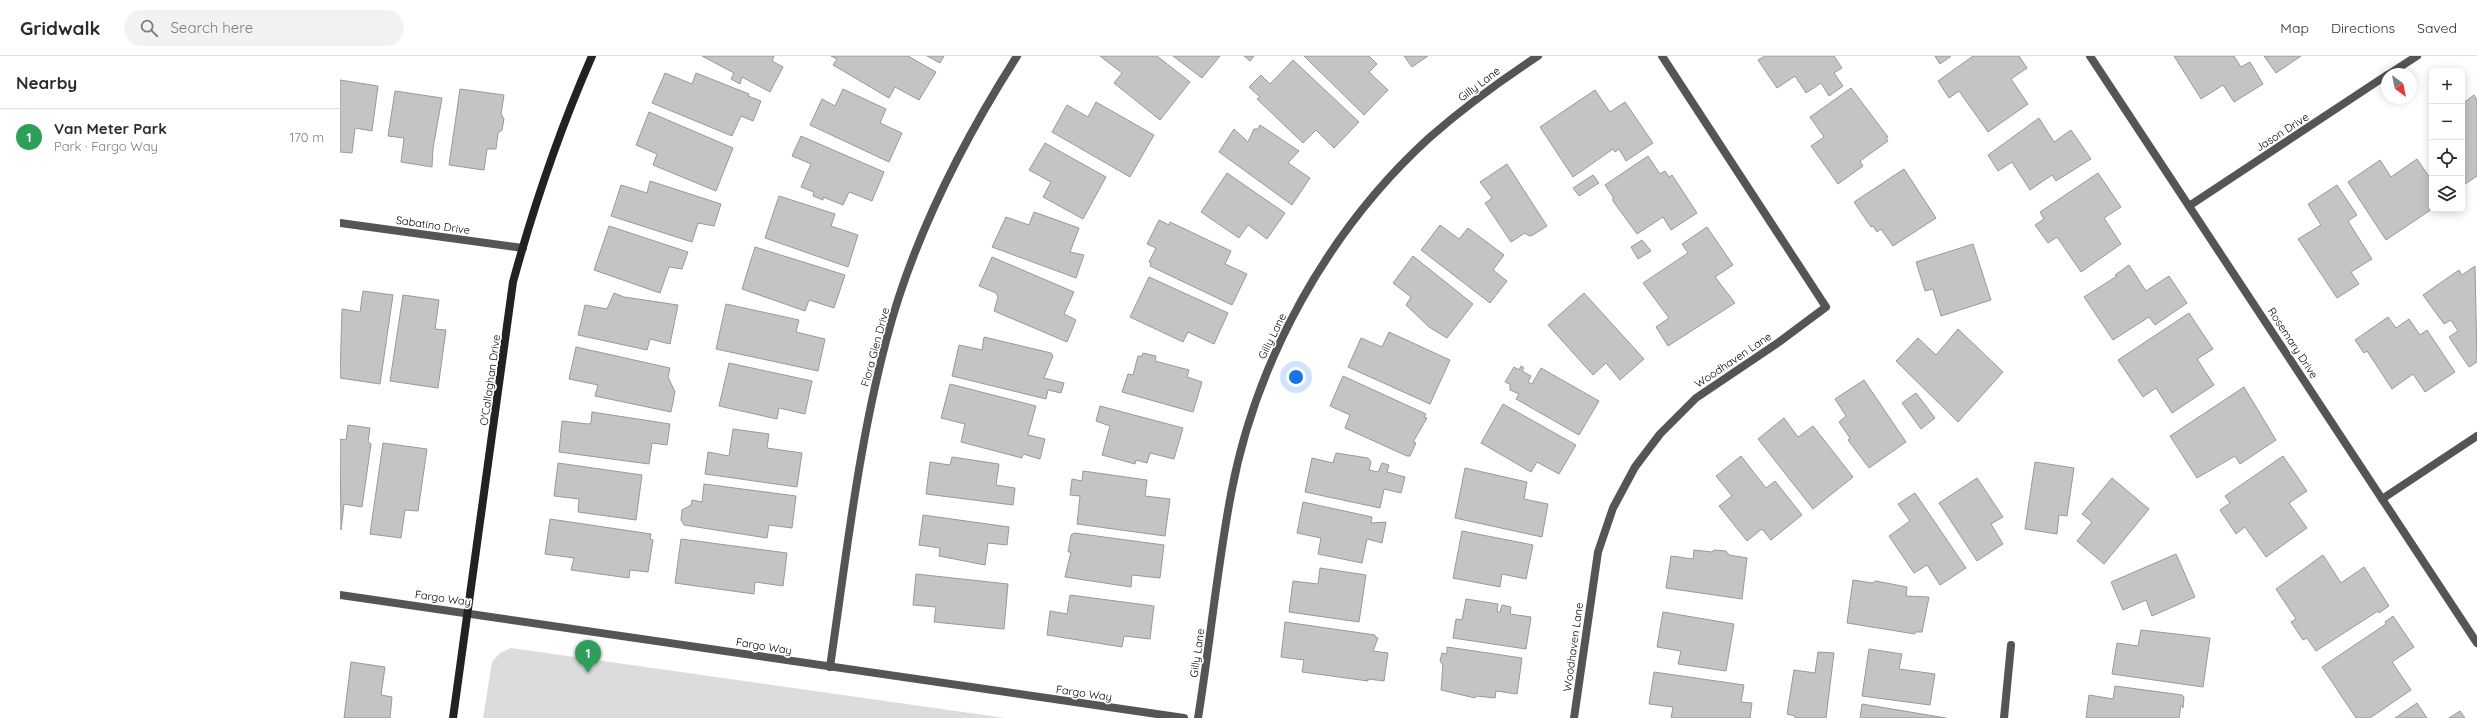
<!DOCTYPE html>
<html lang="en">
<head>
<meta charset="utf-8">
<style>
  body { margin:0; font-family:Quicksand,sans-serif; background:#f2f2f3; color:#2b2b33 }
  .controls { position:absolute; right:12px; top:12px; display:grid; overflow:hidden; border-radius:6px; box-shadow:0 2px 10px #0003 }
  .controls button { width:36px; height:36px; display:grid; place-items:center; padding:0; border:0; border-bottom:1px solid #e1e1e2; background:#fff; color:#2b2b33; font:20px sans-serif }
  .compass { position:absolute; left:2041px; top:12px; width:36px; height:36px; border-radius:50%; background:#fff; box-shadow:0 2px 10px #0003; rotate:147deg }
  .you { position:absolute; left:956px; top:321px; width:14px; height:14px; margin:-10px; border:3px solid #fff; border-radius:50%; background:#1a73e8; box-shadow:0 0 0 6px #1a73e833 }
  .badge { display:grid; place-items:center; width:26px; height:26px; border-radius:50%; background:#db2777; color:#fff; font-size:13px; font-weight:700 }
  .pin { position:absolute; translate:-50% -33px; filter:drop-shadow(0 1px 2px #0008) }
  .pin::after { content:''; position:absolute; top:21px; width:14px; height:12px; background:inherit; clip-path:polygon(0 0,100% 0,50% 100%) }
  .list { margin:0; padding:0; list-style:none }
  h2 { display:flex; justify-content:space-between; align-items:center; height:52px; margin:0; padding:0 16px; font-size:17px }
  h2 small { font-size:13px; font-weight:400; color:#7c7c81 }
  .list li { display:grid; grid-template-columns:26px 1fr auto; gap:12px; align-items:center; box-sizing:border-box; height:56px; padding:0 16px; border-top:1px solid #e1e1e2 }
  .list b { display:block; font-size:15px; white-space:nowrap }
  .list p { margin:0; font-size:13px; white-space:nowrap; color:#7c7c81 }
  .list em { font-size:13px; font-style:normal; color:#7c7c81 }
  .icon { flex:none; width:22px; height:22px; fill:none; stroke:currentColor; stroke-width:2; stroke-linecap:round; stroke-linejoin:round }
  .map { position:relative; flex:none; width:2137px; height:662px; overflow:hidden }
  header { display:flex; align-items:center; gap:24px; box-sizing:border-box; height:56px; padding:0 20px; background:#fff; border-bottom:1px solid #e1e1e2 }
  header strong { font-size:19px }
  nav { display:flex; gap:22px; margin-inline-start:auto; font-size:14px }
  .search { width:280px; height:36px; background:#f2f2f3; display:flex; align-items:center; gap:10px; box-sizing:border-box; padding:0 14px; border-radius:22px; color:#7c7c81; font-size:15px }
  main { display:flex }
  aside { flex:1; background:#fff }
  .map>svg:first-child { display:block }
  .green { fill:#dcdcdc }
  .building { fill:#c4c4c4; stroke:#999 }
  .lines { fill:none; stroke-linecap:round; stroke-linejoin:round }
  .street { stroke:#555; stroke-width:8 }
  .secondary { stroke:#222; stroke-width:8 }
  .labels { text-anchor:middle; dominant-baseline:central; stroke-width:3.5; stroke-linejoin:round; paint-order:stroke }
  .street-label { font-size:11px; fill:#000; stroke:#fff }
</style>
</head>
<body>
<header>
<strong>Gridwalk</strong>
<div class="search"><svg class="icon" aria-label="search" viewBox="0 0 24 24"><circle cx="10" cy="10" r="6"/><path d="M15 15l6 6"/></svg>Search here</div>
<nav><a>Map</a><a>Directions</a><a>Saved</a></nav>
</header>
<main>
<aside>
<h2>Nearby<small></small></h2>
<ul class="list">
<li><span class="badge" style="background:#2e9e5b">1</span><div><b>Van Meter Park</b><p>Park · Fargo Way</p></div><em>170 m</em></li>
</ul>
</aside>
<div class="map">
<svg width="2137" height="662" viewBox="0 0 2137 662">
  <rect width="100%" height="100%" fill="#fff"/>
  <polygon class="green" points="171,592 665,662 143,662 152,606 160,597"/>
  <g class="building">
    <polygon points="362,0 434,0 432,5 443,11 430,36 402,21 400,28 391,23 394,17"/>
    <polygon points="491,0 568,0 596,16 579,44 555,31 549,42 493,9 497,3"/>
    <polygon points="587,0 604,0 600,7"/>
    <polygon points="760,0 817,0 850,26 820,64 774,27 782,17"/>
    <polygon points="833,0 880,0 862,22"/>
    <polygon points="904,0 914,0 910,5"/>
    <polygon points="964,0 1029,0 1037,8 1029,16 1048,34 1024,59"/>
    <polygon points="1064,0 1088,0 1072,11"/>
    <polygon points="1425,0 1494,0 1502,12 1494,17 1503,30 1489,40 1481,27 1466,37 1455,20 1437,32 1418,4"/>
    <polygon points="1595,0 1611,0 1600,8"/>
    <polygon points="1633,0 1679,0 1687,12 1671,23 1688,48 1648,76 1619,35 1609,42 1598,25"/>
    <polygon points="1834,0 1894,0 1901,11 1910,6 1923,28 1894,46 1883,29 1861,43"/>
    <polygon points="1924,0 1961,0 1936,17"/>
    <polygon points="953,4 1019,66 994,92 976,74 963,87 917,43 920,41 909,31 921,19 930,28"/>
    <polygon points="325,17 352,28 356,17 409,38 408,40 421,45 413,65 401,60 392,80 312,47"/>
    <polygon points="0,24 38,30 32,75 15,72 12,97 0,96"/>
    <polygon points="1511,32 1548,81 1546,82 1548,85 1520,105 1523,110 1498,128 1471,90 1484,81 1470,61"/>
    <polygon points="120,33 164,39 161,58 164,63 162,74 158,77 156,93 147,93 144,114 109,109"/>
    <polygon points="503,33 546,53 540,67 562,77 549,106 470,69 482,43 495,50"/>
    <polygon points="1255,34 1270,56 1285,46 1313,87 1286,105 1279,93 1275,96 1273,93 1233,121 1200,71"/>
    <polygon points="55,35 102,42 93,92 92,111 61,106 64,82 48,80"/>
    <polygon points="2134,39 2137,44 2137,120 2122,130 2122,48"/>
    <polygon points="756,46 814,79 790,121 712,76 727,49 748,61"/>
    <polygon points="309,56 393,92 376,135 313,109 317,98 296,89"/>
    <polygon points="1699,62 1714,86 1731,74 1751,103 1716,125 1712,119 1690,134 1672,106 1658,115 1648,99"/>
    <polygon points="920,69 959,95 948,107 970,122 952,149 879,96 894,73 908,86 914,73 918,73"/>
    <polygon points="461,80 544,116 532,145 509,136 503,149 483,141 483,144 473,140 474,136 461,131 471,108 452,100"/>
    <polygon points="705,87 766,121 743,163 703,141 711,126 689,114"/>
    <polygon points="1308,100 1320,118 1325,115 1329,121 1332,119 1357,157 1331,174 1323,161 1297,178 1273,145 1273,141 1265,129"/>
    <polygon points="2077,103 2092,125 2092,153 2046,184 2008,126 2040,104 2051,121"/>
    <polygon points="1167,108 1207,170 1193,179 1189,180 1185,177 1171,186 1145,147 1152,142 1140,126"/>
    <polygon points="1564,113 1596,162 1553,190 1541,173 1537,176 1533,170 1531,171 1514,146"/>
    <polygon points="887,117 945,157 927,183 908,169 899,182 861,156"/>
    <polygon points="1758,117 1781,151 1764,162 1781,188 1741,216 1717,181 1708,187 1695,169 1704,163 1700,156"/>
    <polygon points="1253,119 1259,127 1239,140 1233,132"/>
    <polygon points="310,125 381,148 374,170 358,167 352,186 271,160 281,129 307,137"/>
    <polygon points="1997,129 2017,159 2008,165 2032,203 2011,216 2019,228 1997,242 1958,183 1981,169 1968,148"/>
    <polygon points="439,140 495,158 491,170 518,179 508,211 425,182"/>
    <polygon points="694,156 739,172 730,196 744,199 736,222 652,191 666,161 689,169"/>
    <polygon points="819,164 829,169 830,166 891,195 885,208 907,218 892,249 810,210 811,207 809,206 816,192 807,188"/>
    <polygon points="1100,169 1119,183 1128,172 1164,199 1153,214 1167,225 1150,247 1081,194"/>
    <polygon points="269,170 348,196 342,213 329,211 320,237 254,214"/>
    <polygon points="1367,171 1393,209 1375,221 1395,247 1328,290 1316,271 1329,262 1303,227 1348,197 1342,188"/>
    <polygon points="1302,184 1311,195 1298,203 1291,191"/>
    <polygon points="1633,188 1651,244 1601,260 1593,233 1585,235 1576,206"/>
    <polygon points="415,191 505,219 494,252 469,244 465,255 402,233"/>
    <polygon points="1073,200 1133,248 1107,282 1089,271 1066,249 1071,241 1053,227"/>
    <polygon points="652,201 734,236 724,258 736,264 727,286 654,255 658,241 656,237 639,230"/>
    <polygon points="1789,209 1806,235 1829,220 1847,247 1815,269 1809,261 1773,284 1744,241 1777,220 1775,219"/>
    <polygon points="2135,210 2137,306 2129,311 2109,281 2118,275 2111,264 2104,268 2083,239 2119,214 2122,219"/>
    <polygon points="809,221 888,257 874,288 848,276 843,286 790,261"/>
    <polygon points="23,235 53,239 40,328 0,322 2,253 20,256"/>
    <polygon points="274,237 284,241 338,249 330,288 310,283 307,294 238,279 245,249 267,253"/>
    <polygon points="1244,237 1304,303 1280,324 1266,307 1253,319 1208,269"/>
    <polygon points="63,239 99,244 95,273 106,274 98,332 50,325"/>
    <polygon points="386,248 459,264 456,276 485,283 478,315 376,293"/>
    <polygon points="1849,257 1873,293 1857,303 1874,329 1832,357 1816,332 1803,341 1778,304"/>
    <polygon points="2048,261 2056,272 2069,263 2080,279 2087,274 2115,316 2085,336 2073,318 2052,333 2027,295 2024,297 2015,284"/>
    <polygon points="1618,273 1663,316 1618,366 1556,305 1578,282 1596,299"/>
    <polygon points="1049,276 1110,304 1090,348 1008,311 1021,282 1042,291"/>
    <polygon points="644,281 711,297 713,300 704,322 724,327 721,337 708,334 706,343 612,320 619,289 642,294"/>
    <polygon points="236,291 330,312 328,321 335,336 331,356 255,340 258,329 229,323"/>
    <polygon points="803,297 816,300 815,305 849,314 847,321 862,326 853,356 782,336 788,318 793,319 798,300 802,300"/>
    <polygon points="389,307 472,325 465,358 439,352 437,363 379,350"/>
    <polygon points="1181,310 1184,312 1182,315 1191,320 1188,326 1192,328 1201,312 1259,345 1239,379 1176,343 1179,338 1170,334 1170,328 1165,326 1174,311 1179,314"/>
    <polygon points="1003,320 1086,358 1084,361 1087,362 1073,386 1076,387 1070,400 1067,400 1005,372 1010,359 990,350"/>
    <polygon points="1524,324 1566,386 1529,412 1508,384 1510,382 1499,366 1506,360 1495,343"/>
    <polygon points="610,328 696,350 688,379 705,383 700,403 683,398 682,402 621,386 625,368 601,362"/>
    <polygon points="1904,331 1936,384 1900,408 1895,400 1857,422 1830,380"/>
    <polygon points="1576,337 1595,362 1581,373 1562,347"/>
    <polygon points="1163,348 1236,389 1219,418 1197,406 1191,416 1141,387"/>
    <polygon points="760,350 843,372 834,403 810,397 807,407 796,404 795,408 762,399 770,370 756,365"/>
    <polygon points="252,356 330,368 327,389 312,387 309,408 219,396 222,365 248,368 251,367"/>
    <polygon points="1444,362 1458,381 1473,370 1513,421 1473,453 1418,383"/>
    <polygon points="8,369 30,372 28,386 31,388 22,451 4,448 1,474 0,383 6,384"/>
    <polygon points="393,373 429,378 427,392 462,397 457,431 365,418 368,396 389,400"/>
    <polygon points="43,387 87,393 78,455 65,454 61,482 30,478"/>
    <polygon points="996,397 1028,402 1031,406 1029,414 1038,416 1042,407 1049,409 1047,416 1065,421 1061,437 1044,433 1040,452 965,436 972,402 993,407"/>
    <polygon points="1401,400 1426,432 1435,425 1462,459 1431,484 1422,473 1407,485 1379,450 1392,440 1376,420"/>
    <polygon points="1943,400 1967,435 1949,447 1967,472 1926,501 1905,471 1896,478 1880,454 1890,447 1885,440"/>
    <polygon points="612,401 659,408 656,429 675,432 673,449 586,438 590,406 610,409"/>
    <polygon points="1695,406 1734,412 1727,460 1719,459 1717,478 1685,473"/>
    <polygon points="218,407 302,419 296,464 238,456 239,443 214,440"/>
    <polygon points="1125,412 1187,426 1184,443 1208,448 1202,481 1115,462"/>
    <polygon points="743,415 807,424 805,440 830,443 825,480 737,468 740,440 730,439 732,423 742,425"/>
    <polygon points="1637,422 1663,461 1651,468 1663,488 1637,505 1599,447"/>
    <polygon points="1772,422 1809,453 1764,508 1737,485 1752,466 1742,458"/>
    <polygon points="364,428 456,440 452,472 429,469 427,482 344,469 341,464 342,454 351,449 352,444 362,446"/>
    <polygon points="1575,437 1626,512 1600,529 1587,509 1574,517 1549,480 1570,465 1558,448"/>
    <polygon points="963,446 1032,461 1031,467 1046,466 1042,487 1027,483 1022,507 978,498 981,482 957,477"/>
    <polygon points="583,459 669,471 667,489 648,487 645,509 599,500 600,492 579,489"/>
    <polygon points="210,463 311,478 310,483 313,484 308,516 290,514 289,522 231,514 234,502 205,498"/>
    <polygon points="1122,475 1193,489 1186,523 1162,518 1160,531 1113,522"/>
    <polygon points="734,477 824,489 820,522 792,519 791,531 725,521 731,496 728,496 731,479"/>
    <polygon points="341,483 447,497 443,530 415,526 414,538 335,527"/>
    <polygon points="1354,494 1372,496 1374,494 1386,495 1389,499 1407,502 1402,543 1326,532 1331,500 1353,503"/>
    <polygon points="1836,498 1855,541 1812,560 1806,544 1783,554 1771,526"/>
    <polygon points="1983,499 2001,527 2024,511 2049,550 2039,557 2038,555 1976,595 1967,582 1963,584 1951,566 1956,563 1936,533"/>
    <polygon points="980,512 1026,519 1019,566 949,556 953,525 978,528"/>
    <polygon points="576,518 668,528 664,573 594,566 596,551 573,549"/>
    <polygon points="1513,524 1532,527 1536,525 1567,531 1566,540 1589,541 1582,576 1575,576 1575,578 1507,567"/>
    <polygon points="730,539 814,550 810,583 784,580 782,591 707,579 710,555 727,558"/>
    <polygon points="1126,543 1158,548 1157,556 1160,556 1162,549 1171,551 1170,558 1191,561 1186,593 1113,582 1116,563 1122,564"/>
    <polygon points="1323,556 1394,568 1386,615 1338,608 1341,595 1317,591"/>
    <polygon points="2053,560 2074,591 2052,606 2071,634 2030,662 2016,662 1982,611 2046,568 2045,566"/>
    <polygon points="945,566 1035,579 1035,581 1038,582 1033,595 1048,597 1044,625 1028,623 1028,625 962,616 964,604 941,601"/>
    <polygon points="1801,574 1870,582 1863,631 1772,618 1777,587 1798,590"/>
    <polygon points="1107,591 1182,602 1177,638 1156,635 1155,642 1136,640 1135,642 1101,634 1103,609 1100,605 1102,597 1107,598"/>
    <polygon points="1529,593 1562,598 1559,613 1595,618 1590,649 1522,640"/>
    <polygon points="1478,596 1494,597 1486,662 1455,662 1455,660 1447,658 1454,614 1475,617"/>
    <polygon points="11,606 45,611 41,639 52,641 50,662 4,662"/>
    <polygon points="1314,616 1404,629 1401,646 1412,647 1410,662 1331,662 1333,651 1309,648"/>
    <polygon points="1775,630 1842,639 1844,641 1843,652 1841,649 1839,662 1746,662 1749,639 1773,643"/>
    <polygon points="2077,647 2087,662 2055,662"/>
    <polygon points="1522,648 1606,662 1520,662"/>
    <polygon points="2120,655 2125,662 2109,662"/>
  </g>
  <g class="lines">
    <g class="street">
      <polyline points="1750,0 2137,587"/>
      <polyline points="2049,18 2077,0"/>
      <polyline points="1849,150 2047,19"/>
      <polyline points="0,167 183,192"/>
      <polyline points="2042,443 2137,380"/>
      <polyline points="0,539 844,662"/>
      <path d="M490,611C506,502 518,392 546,285C572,184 621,88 677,0"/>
      <path d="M858,662C870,588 877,512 891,438C916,304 988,174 1089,82C1123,52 1160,25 1198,0"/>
      <polyline points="1234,662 1258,496 1273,452 1295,411 1320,378 1356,342 1439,286 1486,251 1322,0"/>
      <polyline points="1664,662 1671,589"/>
    </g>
    <path class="secondary" d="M113,662L173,226C194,149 220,73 252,0"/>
  </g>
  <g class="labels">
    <g class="street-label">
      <text transform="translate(1139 28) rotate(-37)">Gilly Lane</text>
      <text transform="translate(1942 76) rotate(-33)">Jason Drive</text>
      <text transform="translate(93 169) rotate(8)">Sabatino Drive</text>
      <text transform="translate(932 280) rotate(-64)">Gilly Lane</text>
      <text transform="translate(1953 287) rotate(57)">Rosemary Drive</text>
      <text transform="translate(535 291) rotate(-75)">Flora Glen Drive</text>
      <text transform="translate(1393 304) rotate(-34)">Woodhaven Lane</text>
      <text transform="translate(150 324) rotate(-82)">O'Callaghan Drive</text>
      <text transform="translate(103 542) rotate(8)">Fargo Way</text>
      <text transform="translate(424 590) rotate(9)">Fargo Way</text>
      <text transform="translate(1233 591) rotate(-82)">Woodhaven Lane</text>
      <text transform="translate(857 597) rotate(-82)">Gilly Lane</text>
      <text transform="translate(744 637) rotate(8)">Fargo Way</text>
    </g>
  </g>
</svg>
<div class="controls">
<button>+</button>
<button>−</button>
<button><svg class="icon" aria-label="locate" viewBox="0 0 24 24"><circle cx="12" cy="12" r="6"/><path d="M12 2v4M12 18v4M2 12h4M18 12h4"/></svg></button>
<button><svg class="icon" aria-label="layers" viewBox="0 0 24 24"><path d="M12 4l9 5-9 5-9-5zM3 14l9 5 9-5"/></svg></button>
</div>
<svg class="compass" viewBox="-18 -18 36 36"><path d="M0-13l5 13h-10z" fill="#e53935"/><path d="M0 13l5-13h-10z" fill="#7c7c81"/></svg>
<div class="you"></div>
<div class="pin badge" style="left:248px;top:617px;background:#2e9e5b">1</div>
</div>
</main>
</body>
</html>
